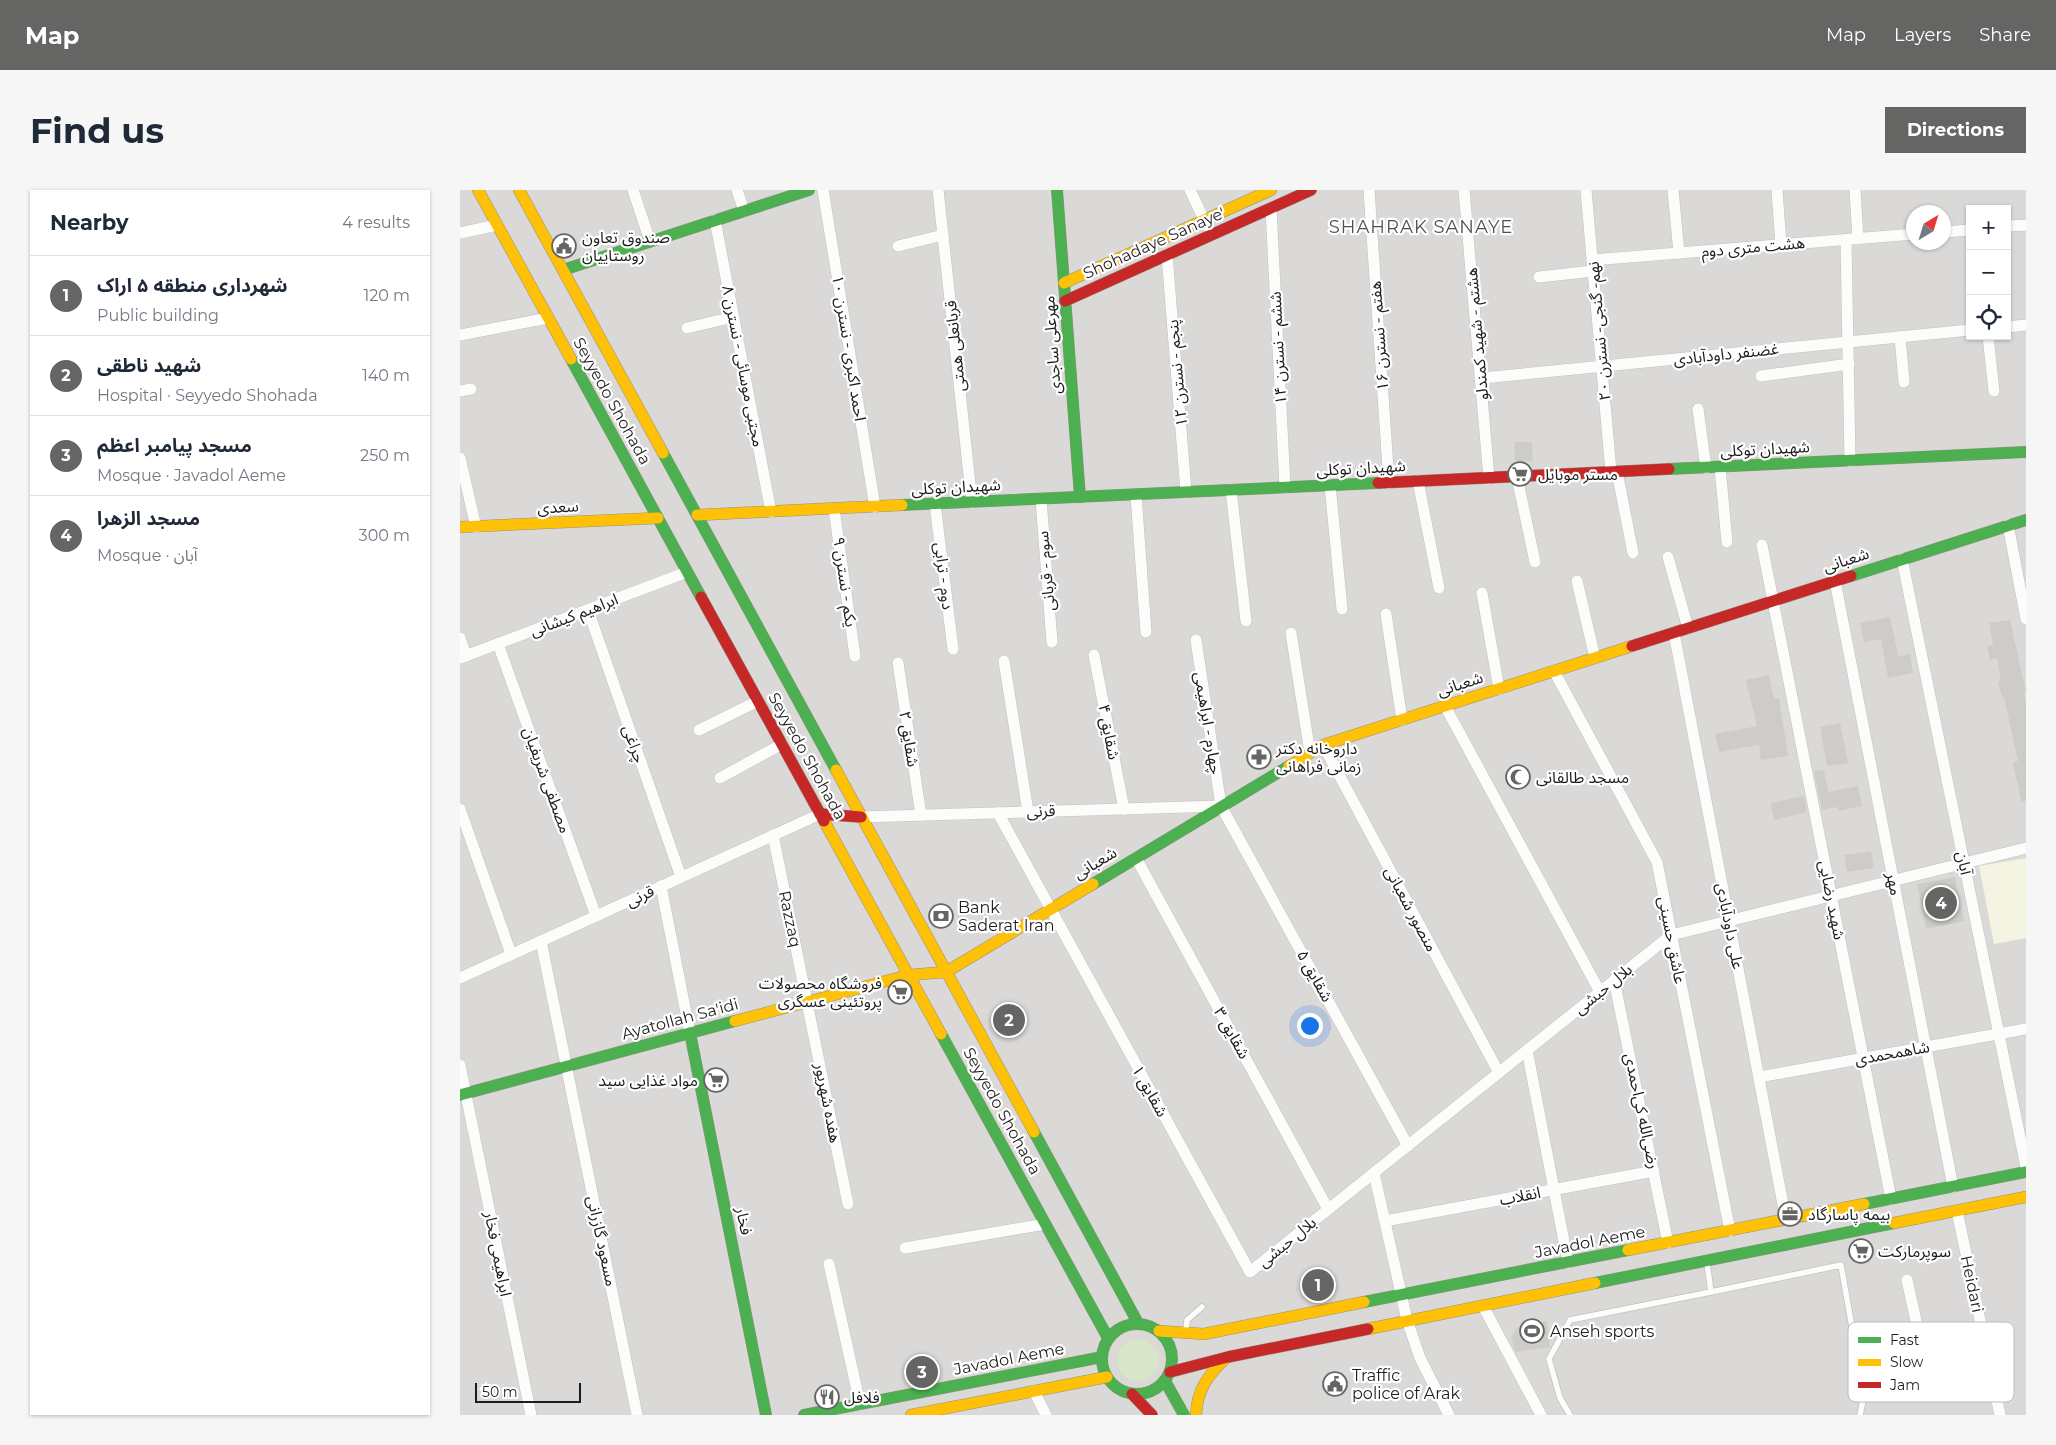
<!DOCTYPE html>
<html lang="en">
<head>
<meta charset="utf-8">
<style>
  body { margin:0; font-family:Montserrat,"Noto Sans Arabic",sans-serif; background:#f6f6f7; color:#1f2937 }
  .controls { position:absolute; right:15px; top:15px; display:grid; overflow:hidden; border-radius:0px; box-shadow:0 1px 4px #0004 }
  .controls button { width:45px; height:45px; display:grid; place-items:center; padding:0; border:0; border-bottom:1px solid #e0e1e3; background:#fff; color:#1f2937; font:25px sans-serif }
  .compass { position:absolute; left:1446px; top:15px; width:45px; height:45px; border-radius:50%; background:#fff; box-shadow:0 1px 4px #0004; rotate:38deg }
  .scale { position:absolute; left:15px; bottom:12px; width:106px; box-sizing:border-box; padding-left:5px; border:2px solid #1d1d1d; border-top:0; font-size:14px; line-height:18px; white-space:nowrap; color:#1d1d1d; -webkit-text-stroke:4px #fff; paint-order:stroke }
  .you { position:absolute; left:849px; top:835px; width:18px; height:18px; margin:-12px; border:4px solid #fff; border-radius:50%; background:#1a73e8; box-shadow:0 0 0 8px #1a73e833 }
  .badge { display:grid; place-items:center; width:32px; height:32px; border-radius:50%; background:#656563; color:#fff; font-size:16px; font-weight:700 }
  .pin { position:absolute; translate:-50% -50%; border:2px solid #fff; box-shadow:0 1px 5px #0006 }
  .list { margin:0; padding:0; list-style:none }
  h2 { display:flex; justify-content:space-between; align-items:center; height:65px; margin:0; padding:0 20px; font-size:21px }
  h2 small { font-size:16px; font-weight:400; color:#747a83 }
  .list li { display:grid; grid-template-columns:32px 1fr auto; gap:15px; align-items:center; box-sizing:border-box; height:80px; padding:0 20px; border-top:1px solid #e0e1e3 }
  .list b { display:block; font-size:19px; white-space:nowrap }
  .list p { margin:0; font-size:16px; white-space:nowrap; color:#747a83 }
  .list em { font-size:16px; font-style:normal; color:#747a83 }
  .icon { flex:none; width:28px; height:28px; fill:none; stroke:currentColor; stroke-width:2; stroke-linecap:round; stroke-linejoin:round }
  .map { position:relative; flex:none; width:1566px; height:1225px; overflow:hidden; border-radius:0px }
  header { display:flex; align-items:center; gap:30px; box-sizing:border-box; height:70px; padding:0 25px; background:#656563; color:#fff }
  header strong { font-size:24px }
  nav { display:flex; gap:28px; margin-inline-start:auto; font-size:18px }
  .intro { display:flex; align-items:center; justify-content:space-between; box-sizing:border-box; height:120px; padding:0 30px }
  h1 { margin:0; font-size:35px }
  .button { padding:12px 22px; border-radius:0px; background:#656563; color:#fff; font-size:18px; font-weight:700 }
  main { display:flex; gap:30px; padding:0 30px }
  aside { flex:1; background:#fff; border-radius:0px; box-shadow:0 1px 4px #0004 }
  .map>svg:first-child { display:block }
  .residential { fill:#dbd9d7; fill-rule:evenodd }
  .education { fill:#f4f4e2 }
  .religious { fill:#dad9d7 }
  .grass { fill:#d8e6c7 }
  .building { fill:#ceccc9 }
  .lines { fill:none; stroke-linecap:round; stroke-linejoin:round }
  .lane-casing { stroke:#c3c2c0; stroke-width:7 }
  .street-casing { stroke:#c3c2c0; stroke-width:12 }
  .fast-casing { stroke:#929380; stroke-width:12 }
  .slow-casing { stroke:#929380; stroke-width:12 }
  .jam-casing { stroke:#929380; stroke-width:12 }
  .lane { stroke:#fcfcfb; stroke-width:5.5 }
  .street { stroke:#fcfcfb; stroke-width:11 }
  .fast { stroke:#4caf50; stroke-width:11 }
  .slow { stroke:#ffc107; stroke-width:11 }
  .jam { stroke:#c62828; stroke-width:11 }
  .labels { text-anchor:middle; dominant-baseline:central; stroke-width:4.5; stroke-linejoin:round; paint-order:stroke }
  .poi-label { font-size:16px; fill:#1d1d1d; stroke:#fff; text-anchor:start }
  .street-label { font-size:16px; fill:#1d1d1d; stroke:#fff }
  .neighbourhood-label { font-size:18px; letter-spacing:1px; fill:#505050; stroke:#fff }
  .key { fill:#fff; stroke:#bbb; stroke-width:1 }
  .key-label { font-size:14px; fill:#1d1d1d }
</style>
</head>
<body>
<header>
<strong>Map</strong>
<nav><a>Map</a><a>Layers</a><a>Share</a></nav>
</header>
<div class="intro"><h1>Find us</h1><a class="button">Directions</a></div>
<main>
<aside>
<h2>Nearby<small>4 results</small></h2>
<ul class="list">
<li><span class="badge">1</span><div><b>شهرداری منطقه ۵ اراک</b><p>Public building</p></div><em>120 m</em></li>
<li><span class="badge">2</span><div><b>شهید ناطقی</b><p>Hospital · Seyyedo Shohada</p></div><em>140 m</em></li>
<li><span class="badge">3</span><div><b>مسجد پیامبر اعظم</b><p>Mosque · Javadol Aeme</p></div><em>250 m</em></li>
<li><span class="badge">4</span><div><b>مسجد الزهرا</b><p>Mosque · آبان</p></div><em>300 m</em></li>
</ul>
</aside>
<div class="map">
<svg width="1566" height="1225" viewBox="0 0 1566 1225">
  <rect width="100%" height="100%" fill="#eceae6"/>
  <path class="residential" d="M0,0H1566V1225H0ZM1510,19H1547V146H1510ZM1454,22H1484V52H1454Z"/>
  <polygon class="education" points="1566,668 1566,748 1534,754 1519,676"/>
  <polygon class="religious" points="1073,559 1097,605 1054,631 1019,570"/>
  <circle class="grass" cx="678" cy="1170" r="21"/>
  <g class="building">
    <polygon points="1054,252 1072,252 1073,271 1055,271"/>
    <polygon points="1430,427 1438,466 1450,464 1453,483 1428,488 1421,449 1404,452 1400,433"/>
    <polygon points="1550,430 1566,502 1564,502 1566,513 1566,611 1561,611 1553,572 1558,571 1544,507 1542,507 1538,491 1541,491 1537,468 1530,470 1527,456 1533,455 1529,433"/>
    <polygon points="1309,485 1314,509 1319,508 1328,566 1301,570 1299,555 1259,562 1255,544 1297,536 1286,490"/>
    <polygon points="1380,533 1388,573 1367,576 1360,537"/>
    <polygon points="1364,580 1368,602 1398,596 1402,616 1378,621 1377,617 1362,620 1354,581"/>
    <polygon points="1344,606 1347,622 1314,630 1311,613"/>
    <polygon points="1411,661 1414,678 1387,682 1384,665"/>
    <polygon points="1495,687 1504,731 1466,739 1457,694"/>
    <polygon points="1087,1131 1090,1157 1056,1162 1051,1147 1059,1136"/>
  </g>
  <g class="lines">
    <g class="lane-casing">
      <g id="lane">
        <polyline points="1247,1073 1251,1102 1381,1075 1404,1205 1400,1225"/>
        <polyline points="726,1141 727,1130 742,1117"/>
        <polyline points="1110,1225 1100,1208 1089,1169 1110,1130 1251,1102"/>
      </g>
    </g>
    <g class="street-casing">
      <g id="street">
        <polyline points="173,0 190,51"/>
        <polyline points="277,0 284,21"/>
        <polyline points="363,0 415,317"/>
        <polyline points="478,0 512,312"/>
        <polyline points="730,0 747,36"/>
        <polyline points="909,0 929,293"/>
        <polyline points="1004,0 1029,288"/>
        <polyline points="1126,0 1151,282"/>
        <polyline points="1213,0 1219,63"/>
        <polyline points="1317,0 1321,55"/>
        <polyline points="1395,0 1398,49"/>
        <polyline points="811,18 825,297"/>
        <polyline points="255,30 311,322"/>
        <polyline points="1547,36 1566,35"/>
        <polyline points="1484,42 1510,40"/>
        <polyline points="0,43 37,35"/>
        <polyline points="1386,50 1390,271"/>
        <polyline points="438,56 483,45"/>
        <polyline points="707,65 726,302"/>
        <polyline points="1132,70 1454,44"/>
        <polyline points="1079,87 1133,81"/>
        <polyline points="1547,137 1566,135"/>
        <polyline points="227,138 273,127"/>
        <polyline points="0,145 88,128"/>
        <polyline points="1528,146 1534,201"/>
        <polyline points="1440,147 1444,192"/>
        <polyline points="1301,186 1389,174"/>
        <polyline points="1022,188 1510,140"/>
        <polyline points="0,201 11,199"/>
        <polyline points="1238,219 1246,278"/>
        <polyline points="0,268 16,337"/>
        <polyline points="1260,277 1267,352"/>
        <polyline points="1157,282 1173,363"/>
        <polyline points="1057,287 1075,372"/>
        <polyline points="958,291 979,398"/>
        <polyline points="870,295 882,419"/>
        <polyline points="771,300 786,431"/>
        <polyline points="676,305 686,442"/>
        <polyline points="581,309 592,452"/>
        <polyline points="475,314 493,459"/>
        <polyline points="374,319 395,466"/>
        <polyline points="1548,335 1566,429"/>
        <polyline points="1302,355 1431,1009"/>
        <polyline points="1208,367 1228,438"/>
        <polyline points="1442,369 1566,977"/>
        <polyline points="1117,391 1135,468"/>
        <polyline points="1375,391 1493,997"/>
        <polyline points="1022,403 1039,499"/>
        <polyline points="128,420 221,687"/>
        <polyline points="926,424 942,530"/>
        <polyline points="831,443 850,563"/>
        <polyline points="1214,443 1326,1030"/>
        <polyline points="0,448 6,466"/>
        <polyline points="736,450 761,616 948,956"/>
        <polyline points="38,454 136,726"/>
        <polyline points="634,465 664,619"/>
        <polyline points="0,468 227,382"/>
        <polyline points="544,471 568,622"/>
        <polyline points="438,473 461,625"/>
        <polyline points="1094,481 1197,672 1270,1041"/>
        <polyline points="985,516 1140,802"/>
        <polyline points="239,540 298,511"/>
        <polyline points="863,555 1039,883"/>
        <polyline points="260,588 322,554"/>
        <polyline points="0,619 51,764"/>
        <polyline points="538,623 790,1082 1211,745 1566,658"/>
        <polyline points="401,627 760,616"/>
        <polyline points="313,645 388,1014"/>
        <polyline points="676,668 868,1019"/>
        <polyline points="201,696 230,843"/>
        <polyline points="81,751 177,1225"/>
        <polyline points="0,788 360,624"/>
        <polyline points="1154,790 1208,1053"/>
        <polyline points="1067,860 1108,1072"/>
        <polyline points="0,875 71,1225"/>
        <polyline points="1299,887 1566,839"/>
        <polyline points="914,983 947,1130 960,1168 989,1225"/>
        <polyline points="1497,1021 1540,1225"/>
        <polyline points="925,1031 1194,981"/>
        <polyline points="445,1058 585,1034"/>
        <polyline points="369,1074 400,1214"/>
        <polyline points="1447,1090 1460,1149 1471,1156 1524,1147"/>
        <polyline points="1023,1116 1081,1225"/>
        <polyline points="574,1201 586,1225"/>
      </g>
    </g>
    <g class="fast-casing">
      <g id="fast">
        <polyline points="597,0 620,307"/>
        <polyline points="103,80 349,0"/>
        <polyline points="111,169 241,407"/>
        <polyline points="203,263 376,580"/>
        <polyline points="1209,279 1566,262"/>
        <polyline points="442,315 918,293"/>
        <polyline points="1391,386 1566,330"/>
        <polyline points="633,694 829,576"/>
        <polyline points="230,843 306,1225"/>
        <polyline points="481,844 648,1148"/>
        <polyline points="0,905 275,831"/>
        <polyline points="574,942 678,1133"/>
        <polyline points="1404,1014 1566,982"/>
        <polyline points="1135,1093 1434,1033"/>
        <polyline points="904,1112 1168,1060"/>
        <circle cx="677" cy="1169" r="35"/>
        <polyline points="705,1191 724,1225"/>
        <polyline points="344,1225 642,1167"/>
      </g>
    </g>
    <g class="slow-casing">
      <g id="slow">
        <polyline points="18,0 111,169"/>
        <polyline points="59,0 203,263"/>
        <polyline points="604,93 811,0"/>
        <polyline points="237,325 442,315"/>
        <polyline points="0,337 198,328"/>
        <polyline points="829,576 863,555 1172,456"/>
        <polyline points="376,580 574,942"/>
        <polyline points="364,631 481,844"/>
        <polyline points="275,831 449,785 486,782 633,694"/>
        <polyline points="1434,1033 1566,1007"/>
        <polyline points="1168,1060 1404,1014"/>
        <polyline points="908,1139 1135,1093"/>
        <polyline points="699,1141 744,1144 904,1112"/>
        <polyline points="451,1225 647,1187"/>
        <path d="M736,1225C737,1200 748,1185 766,1168"/>
      </g>
    </g>
    <g class="jam-casing">
      <g id="jam">
        <polyline points="605,111 851,0"/>
        <polyline points="918,293 1209,279"/>
        <polyline points="241,407 364,631"/>
        <polyline points="1172,456 1391,386"/>
        <polyline points="360,624 401,627"/>
        <polyline points="710,1182 768,1167 908,1139"/>
        <polyline points="672,1204 692,1225"/>
      </g>
    </g>
    <use href="#lane" class="lane"/>
    <use href="#street" class="street"/>
    <use href="#fast" class="fast"/>
    <use href="#slow" class="slow"/>
    <use href="#jam" class="jam"/>
  </g>
  <defs>
    <g id="civic-ring" transform="scale(1.25)"><circle r="9.5" fill="#fff" stroke="#656563" stroke-width="1.5"/><path d="M-.6-6.5H3V-4.5H.6V-3L4-1V1h2V6H-6V1h2V-1L-.6-3ZM-1.2 2.5V6h2.4V2.5Z" fill="#656563"/></g>
    <g id="supermarket-ring" transform="scale(1.25)"><circle r="9.5" fill="#fff" stroke="#656563" stroke-width="1.5"/><path d="M-6-5.5h2.5l.6 2H6L4.5 2H-2.5L-4.4-4H-6ZM-1.5 3.2a1.3 1.3 0 1 0 .1 0ZM3 3.2a1.3 1.3 0 1 0 .1 0Z" fill="#656563"/></g>
    <g id="pharmacy-ring" transform="scale(1.25)"><circle r="9.5" fill="#fff" stroke="#656563" stroke-width="1.5"/><path d="M-2-6h4v4h4v4h-4v4h-4v-4h-4v-4h4Z" fill="#656563"/></g>
    <g id="mosque-ring" transform="scale(1.25)"><circle r="9.5" fill="#fff" stroke="#656563" stroke-width="1.5"/><path d="M3.5-4.9A6 6 0 1 0 3.5 4.9A5 5 0 1 1 3.5-4.9Z" fill="#656563"/></g>
    <g id="bank-ring" transform="scale(1.25)"><circle r="9.5" fill="#fff" stroke="#656563" stroke-width="1.5"/><path d="M-6-4H6V4H-6ZM0-2.3a2.3 2.3 0 1 0 0 4.6a2.3 2.3 0 1 0 0-4.6Z" fill="#656563"/></g>
    <g id="office-ring" transform="scale(1.25)"><circle r="9.5" fill="#fff" stroke="#656563" stroke-width="1.5"/><path d="M-6-3h4V-5.5h4V-3h4V5H-6ZM-1-4.5V-3h2v-1.5ZM-6 0V1H6V0Z" fill="#656563"/></g>
    <g id="stadium-ring" transform="scale(1.25)"><circle r="9.5" fill="#fff" stroke="#656563" stroke-width="1.5"/><path d="M0-5a6.5 5 0 1 0 0 10a6.5 5 0 1 0 0-10ZM-3.5-1.8h7v3.6h-7Z" fill="#656563"/></g>
    <g id="restaurant-ring" transform="scale(1.25)"><circle r="9.5" fill="#fff" stroke="#656563" stroke-width="1.5"/><path d="M-5-6h1v4h1v-4h1v4h1v-4h1v5L-1.5 .5V6h-2V.5L-5-1ZM5-6V6H3V1.5H1.5Q1.5-4 5-6Z" fill="#656563"/></g>
  </defs>
  <g fill-rule="evenodd">
    <use href="#civic-ring" x="104" y="56"/>
    <use href="#supermarket-ring" x="1060" y="284"/>
    <use href="#pharmacy-ring" x="799" y="567"/>
    <use href="#mosque-ring" x="1058" y="587"/>
    <use href="#bank-ring" x="481" y="726"/>
    <use href="#supermarket-ring" x="440" y="802"/>
    <use href="#supermarket-ring" x="256" y="890"/>
    <use href="#office-ring" x="1330" y="1024"/>
    <use href="#supermarket-ring" x="1401" y="1061"/>
    <use href="#stadium-ring" x="1072" y="1141"/>
    <use href="#civic-ring" x="875" y="1194"/>
    <use href="#restaurant-ring" x="367" y="1207"/>
  </g>
  <g class="labels">
    <g class="poi-label">
      <text x="122" y="47">صندوق تعاون<tspan x="122" dy="18">روستاییان</tspan></text>
      <text x="1078" y="284">مستر موبایل</text>
      <text x="816" y="558">داروخانه دکتر<tspan x="816" dy="18">زمانی فراهانی</tspan></text>
      <text x="1076" y="587">مسجد طالقانی</text>
      <text x="498" y="717">Bank<tspan x="498" dy="18">Saderat Iran</tspan></text>
      <text x="422" y="793" text-anchor="end">فروشگاه محصولات<tspan x="422" dy="18">پروتئینی عسگری</tspan></text>
      <text x="238" y="890" text-anchor="end">مواد غذایی سید</text>
      <text x="1348" y="1024">بیمه پاسارگاد</text>
      <text x="1418" y="1061">سوپرمارکت</text>
      <text x="1090" y="1141">Anseh sports</text>
      <text x="892" y="1185">Traffic<tspan x="892" dy="18">police of Arak</tspan></text>
      <text x="384" y="1207">فلافل</text>
    </g>
    <g class="street-label">
      <text transform="translate(694 53) rotate(-24)">Shohadaye Sanaye'</text>
      <text transform="translate(1293 57) rotate(-5)">هشت متری دوم</text>
      <text transform="translate(1139 141) rotate(-95)">نهم- گنجی- نسترن ۲۰</text>
      <text transform="translate(1017 144) rotate(-95)">هشتم - شهید کمندلو</text>
      <text transform="translate(919 146) rotate(-94)">هفتم - نسترن ۱۶</text>
      <text transform="translate(592 155) rotate(-94)">مهرعلی ساجدی</text>
      <text transform="translate(495 156) rotate(-96)">قربانعلی همتی</text>
      <text transform="translate(389 158) rotate(81)">احمد اکبری - نسترن ۱۰</text>
      <text transform="translate(818 158) rotate(-93)">ششم - نسترن ۱۴</text>
      <text transform="translate(1266 164) rotate(-6)">غضنفر داودآبادی</text>
      <text transform="translate(283 176) rotate(79)">مجتبی موسائی - نسترن ۸</text>
      <text transform="translate(717 183) rotate(-95)">پنجم - نسترن ۱۲</text>
      <text transform="translate(152 211) rotate(61)">Seyyedo Shohada</text>
      <text transform="translate(1305 259) rotate(-3)">شهیدان توکلی</text>
      <text transform="translate(901 278) rotate(-3)">شهیدان توکلی</text>
      <text transform="translate(496 297) rotate(-3)">شهیدان توکلی</text>
      <text transform="translate(98 317) rotate(-3)">سعدی</text>
      <text transform="translate(1386 370) rotate(-18)">شعبانی</text>
      <text transform="translate(586 381) rotate(-95)">سوم - قربانی</text>
      <text transform="translate(484 386) rotate(83)">دوم - ترابی</text>
      <text transform="translate(385 392) rotate(82)">یکم - نسترن ۹</text>
      <text transform="translate(114 425) rotate(-21)">ابراهیم کیشانی</text>
      <text transform="translate(1000 494) rotate(-18)">شعبانی</text>
      <text transform="translate(748 533) rotate(81)">چهارم - ابراهیمی</text>
      <text transform="translate(649 542) rotate(79)">شقایق ۴</text>
      <text transform="translate(449 549) rotate(81)">شقایق ۲</text>
      <text transform="translate(174 554) rotate(71)">چراغی</text>
      <text transform="translate(347 566) rotate(61)">Seyyedo Shohada</text>
      <text transform="translate(87 590) rotate(70)">مصطفی شریفیان</text>
      <text transform="translate(581 621) rotate(-2)">قرنی</text>
      <text transform="translate(635 673) rotate(-31)">شعبانی</text>
      <text transform="translate(1504 673) rotate(78)">آبان</text>
      <text transform="translate(1434 694) rotate(79)">مهر</text>
      <text transform="translate(180 706) rotate(-25)">قرنی</text>
      <text transform="translate(1372 710) rotate(79)">شهید رضایی</text>
      <text transform="translate(951 719) rotate(62)">منصور شعبانی</text>
      <text transform="translate(330 729) rotate(78)">Razzaq</text>
      <text transform="translate(1270 736) rotate(79)">علی داودآبادی</text>
      <text transform="translate(1212 750) rotate(79)">عاشق حسینی</text>
      <text transform="translate(855 786) rotate(61)">شقایق ۵</text>
      <text transform="translate(1143 799) rotate(-39)">بلال حبشی</text>
      <text transform="translate(220 829) rotate(-15)">Ayatollah Sa'idi</text>
      <text transform="translate(772 843) rotate(61)">شقایق ۳</text>
      <text transform="translate(1432 863) rotate(-10)">شاهمحمدی</text>
      <text transform="translate(690 901) rotate(61)">شقایق ۱</text>
      <text transform="translate(368 913) rotate(79)">هفده شهریور</text>
      <text transform="translate(542 921) rotate(61)">Seyyedo Shohada</text>
      <text transform="translate(1182 921) rotate(78)">رضی‌الله کی‌احمدی</text>
      <text transform="translate(1060 1006) rotate(-11)">انقلاب</text>
      <text transform="translate(284 1031) rotate(79)">فخار</text>
      <text transform="translate(142 1051) rotate(78)">مسعود گازرانی</text>
      <text transform="translate(827 1052) rotate(-39)">بلال حبشی</text>
      <text transform="translate(1130 1052) rotate(-11)">Javadol Aeme</text>
      <text transform="translate(38 1064) rotate(79)">ابراهیمی فخار</text>
      <text transform="translate(1512 1094) rotate(78)">Heidari</text>
      <text transform="translate(549 1169) rotate(-11)">Javadol Aeme</text>
    </g>
    <g class="neighbourhood-label">
      <text x="961" y="37">SHAHRAK SANAYE</text>
    </g>
  </g>
  <rect x="1388" y="1132" width="166" height="80" rx="8" class="key"/>
  <rect x="1398" y="1147" width="23" height="6" fill="#4caf50"/>
  <rect x="1398" y="1169" width="23" height="7" fill="#ffc107"/>
  <rect x="1398" y="1192" width="23" height="6" fill="#c62828"/>
  <g class="key-label">
    <text x="1430" y="1155">Fast</text>
    <text x="1430" y="1177">Slow</text>
    <text x="1430" y="1200">Jam</text>
  </g>
</svg>
<div class="controls">
<button>+</button>
<button>−</button>
<button><svg class="icon" aria-label="locate" viewBox="0 0 24 24"><circle cx="12" cy="12" r="6"/><path d="M12 2v4M12 18v4M2 12h4M18 12h4"/></svg></button>
</div>
<svg class="compass" viewBox="-18 -18 36 36"><path d="M0-13l5 13h-10z" fill="#e53935"/><path d="M0 13l5-13h-10z" fill="#747a83"/></svg>
<div class="scale">50 m</div>
<div class="you"></div>
<div class="pin badge" style="left:858px;top:1095px">1</div>
<div class="pin badge" style="left:549px;top:830px">2</div>
<div class="pin badge" style="left:462px;top:1182px">3</div>
<div class="pin badge" style="left:1481px;top:713px">4</div>
</div>
</main>
</body>
</html>
